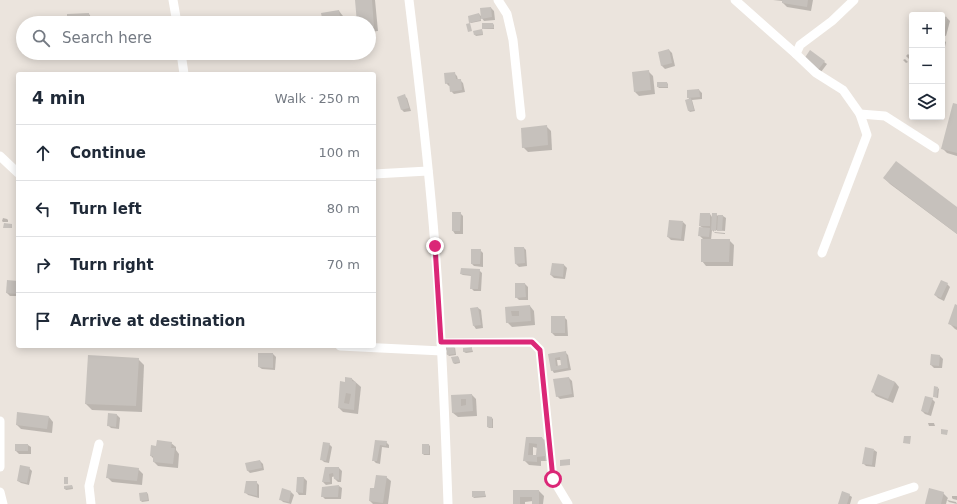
<!DOCTYPE html>
<html lang="en">
<head>
<meta charset="utf-8">
<style>
  body { margin:0; font-family:"DejaVu Sans",sans-serif; background:#f6f6f7; color:#1f2937 }
  .controls { position:absolute; right:12px; top:12px; display:grid; overflow:hidden; border-radius:4px; box-shadow:0 2px 10px #0003 }
  .controls button { width:36px; height:36px; display:grid; place-items:center; padding:0; border:0; border-bottom:1px solid #e0e1e3; background:#fff; color:#1f2937; font:20px sans-serif }
  .stop { position:absolute; width:12px; height:12px; margin:-9px; border:3px solid #db2777; border-radius:50%; background:#fff }
  .stop.end { background:#db2777; border-color:#fff; box-shadow:0 1px 4px #0008 }
  .list { margin:0; padding:0; list-style:none }
  h2 { display:flex; justify-content:space-between; align-items:center; height:52px; margin:0; padding:0 16px; font-size:17px }
  h2 small { font-size:13px; font-weight:400; color:#747a83 }
  .list li { display:grid; grid-template-columns:26px 1fr auto; gap:12px; align-items:center; box-sizing:border-box; height:56px; padding:0 16px; border-top:1px solid #e0e1e3 }
  .list b { display:block; font-size:15px; white-space:nowrap }
  .list em { font-size:13px; font-style:normal; color:#747a83 }
  .icon { flex:none; width:22px; height:22px; fill:none; stroke:currentColor; stroke-width:2; stroke-linecap:round; stroke-linejoin:round }
  .map { position:relative; flex:none; width:957px; height:504px; overflow:hidden }
  .search { position:absolute; background:#fff; box-shadow:0 2px 10px #0003; left:16px; top:16px; width:360px; height:44px; display:flex; align-items:center; gap:10px; box-sizing:border-box; padding:0 14px; border-radius:22px; color:#747a83; font-size:15px }
  .panel { position:absolute; background:#fff; box-shadow:0 2px 10px #0003; left:16px; top:72px; width:360px; height:276px; border-radius:4px }
  .map>svg:first-child { display:block }
  .shadow { fill:#0003; fill-rule:evenodd }
  .building { fill:#c6c1bc; fill-rule:evenodd }
  .lines { fill:none; stroke-linecap:round; stroke-linejoin:round }
  .minor { stroke:#fff; stroke-width:9 }
  .route { stroke:#db2777; stroke-width:5 }
</style>
</head>
<body>
<div class="map">
<svg width="957" height="504" viewBox="0 0 957 504">
  <rect width="100%" height="100%" fill="#ebe4dd"/>
  <g class="shadow">
    <polygon points="356,0 375,0 378,31 369,32 369,23 358,23"/>
    <polygon points="773,0 813,0 811,11 787,7 783,3 783,1"/>
    <polygon points="491,8 494,11 495,20 484,21 481,17 481,21 471,23 470,22 479,14 482,17"/>
    <polygon points="339,11 343,16 344,23 324,23"/>
    <polygon points="89,14 91,17 91,23 68,23"/>
    <polygon points="942,17 947,18 950,21 946,36 942,35"/>
    <polygon points="493,24 494,25 494,29 484,29 483,28"/>
    <polygon points="482,30 483,35 476,36 475,35 474,32"/>
    <polygon points="942,39 946,42 945,47 942,46"/>
    <polygon points="669,50 672,53 675,66 665,69 662,66 659,53"/>
    <polygon points="234,53 247,53 248,55 237,57"/>
    <polygon points="259,53 278,53 261,55"/>
    <polygon points="908,54 912,58 910,60 906,56"/>
    <polygon points="905,59 908,62 906,63 903,60"/>
    <polygon points="808,62 824,62 827,64 821,72"/>
    <polygon points="648,71 653,76 655,94 639,96 635,92"/>
    <polygon points="454,73 457,76 458,80 460,80 463,83 465,92 454,94 451,91 450,86 449,86 446,83"/>
    <polygon points="658,83 667,83 668,84 668,88 659,88 658,87"/>
    <polygon points="910,87 912,87 912,91 909,90"/>
    <polygon points="699,90 702,93 702,99 692,100 695,111 690,112 689,111 687,100 690,100 688,97"/>
    <polygon points="404,96 407,98 411,111 404,112 402,110"/>
    <polygon points="957,105 957,156 947,153 942,148"/>
    <polygon points="546,126 551,131 552,150 528,152 523,147"/>
    <polygon points="884,178 957,208 957,234 890,184"/>
    <polygon points="460,213 463,216 463,234 455,234 453,231"/>
    <polygon points="710,214 712,217 716,214 718,216 723,216 726,218 725,231 714,230 714,232 712,230 711,240 729,240 734,245 733,266 706,266 702,261 704,240 699,235 703,228 700,226"/>
    <polygon points="3,218 7,219 8,220 8,222 3,222 2,221"/>
    <polygon points="683,222 686,225 684,241 671,240 668,237"/>
    <polygon points="714,232 725,233 725,234 715,233"/>
    <polygon points="524,248 526,250 527,266 519,267 516,264"/>
    <polygon points="480,250 483,253 483,267 474,266 472,264"/>
    <polygon points="553,264 564,265 567,268 565,279 554,278 551,275"/>
    <polygon points="479,270 482,273 481,291 474,291 471,288 472,276 463,275 461,274"/>
    <polygon points="17,282 18,296 10,296 7,293"/>
    <polygon points="525,284 528,287 528,300 519,300 516,297"/>
    <polygon points="947,284 950,287 944,301 938,298 935,295"/>
    <polygon points="530,306 534,311 535,325 512,327 507,322 506,308"/>
    <polygon points="957,306 957,330 955,329 949,323"/>
    <polygon points="478,308 481,310 483,328 476,329 474,326"/>
    <polygon points="552,317 564,317 567,320 568,336 555,336 552,333"/>
    <polygon points="455,347 456,355 449,356 448,355"/>
    <polygon points="471,348 472,349 473,352 466,353 464,352 464,349"/>
    <path d="M565,352L568,355L571,370L554,373L552,370L549,354ZM557,360H561L562,366L558,367Z"/>
    <polygon points="273,354 276,357 275,370 262,369 259,367"/>
    <polygon points="932,355 940,356 943,359 942,368 934,368 931,365"/>
    <polygon points="458,357 459,358 460,363 455,364 453,363 453,358"/>
    <polygon points="138,359 144,365 142,412 92,410 86,404"/>
    <polygon points="879,376 895,382 899,387 893,403 876,396 872,391"/>
    <polygon points="569,378 572,381 574,397 560,399 557,396"/>
    <polygon points="352,379 361,387 358,414 343,412 339,408 345,383"/>
    <polygon points="938,388 939,389 938,398 934,397"/>
    <polygon points="472,395 476,399 477,416 458,417 453,413 452,396"/>
    <polygon points="932,399 935,402 931,416 925,414 922,411"/>
    <polygon points="109,414 117,415 120,418 119,429 111,428 108,425"/>
    <polygon points="49,417 53,422 52,433 21,429 17,425"/>
    <polygon points="492,418 493,419 493,428 489,428 488,427"/>
    <polygon points="928,423 934,423 935,426 929,426"/>
    <path d="M527,438H542L544,440L551,465L547,461H541V466L529,465L524,460ZM533,447L537,448V456H533Z"/>
    <polygon points="376,441 386,442 389,445 389,448 382,447 380,464 376,463 373,460"/>
    <polygon points="171,443 176,447 176,450 179,454 178,468 158,466 154,462 154,459 151,456 157,447"/>
    <polygon points="329,444 332,447 329,463 324,462 321,459"/>
    <polygon points="28,445 31,447 31,454 19,454 16,451"/>
    <polygon points="429,445 430,446 430,455 424,455 423,454"/>
    <polygon points="874,450 877,452 875,467 866,466 864,464"/>
    <polygon points="260,461 263,464 264,470 250,473 247,470"/>
    <polygon points="29,468 32,471 29,485 21,483 18,481"/>
    <polygon points="326,468 339,468 342,471 341,482 338,482 335,479 335,476 332,477 332,484 326,485 323,482"/>
    <polygon points="138,469 143,474 142,485 112,482 107,477"/>
    <polygon points="386,477 391,481 388,504 373,504 370,501 375,489"/>
    <polygon points="298,478 304,478 307,481 306,495 299,495 297,492"/>
    <polygon points="256,482 259,485 259,498 248,495 245,492"/>
    <polygon points="72,486 73,489 66,490 65,489 65,487"/>
    <polygon points="339,486 342,488 341,499 325,499 322,496"/>
    <polygon points="514,491 539,491 544,496 543,504 533,504 533,501 525,502 525,504 514,504"/>
    <polygon points="291,492 294,495 291,504 283,502 280,499"/>
    <polygon points="484,492 485,493 486,497 474,498 473,497"/>
    <polygon points="147,493 148,494 149,501 142,502 141,501"/>
    <polygon points="943,493 948,498 947,500 956,502 957,504 949,502 947,500 946,504 926,504"/>
    <polygon points="849,495 852,497 850,504 840,504"/>
    <polygon points="952,496 957,496 957,500 953,499 952,498"/>
  </g>
  <g class="building">
    <polygon points="355,0 372,0 374,27 369,27 369,23 357,23"/>
    <polygon points="782,0 808,0 807,7 782,3"/>
    <polygon points="491,7 492,17 481,19 480,8"/>
    <polygon points="339,10 341,23 323,23 321,13"/>
    <polygon points="89,13 89,23 67,23 67,14"/>
    <polygon points="479,13 481,20 469,23 468,16"/>
    <polygon points="942,16 947,17 944,34 942,34"/>
    <polygon points="266,20 266,23 256,23 256,21"/>
    <polygon points="470,23 472,31 468,32 466,24"/>
    <polygon points="482,23 493,23 494,28 482,29"/>
    <polygon points="482,29 483,34 474,35 473,31"/>
    <polygon points="669,49 672,63 661,66 658,52"/>
    <polygon points="810,50 825,61 818,70 804,59"/>
    <polygon points="649,70 651,90 634,92 632,72"/>
    <polygon points="455,72 456,79 461,79 462,90 450,92 449,83 445,84 444,73"/>
    <polygon points="657,82 667,82 668,87 657,87"/>
    <polygon points="699,89 700,97 687,98 687,90"/>
    <polygon points="405,94 409,108 401,110 397,97"/>
    <polygon points="691,98 694,110 688,111 685,100"/>
    <polygon points="953,103 957,104 957,153 941,149"/>
    <polygon points="547,125 548,145 522,148 521,128"/>
    <polygon points="896,161 957,207 957,234 883,178"/>
    <polygon points="452,212 461,212 460,231 452,231"/>
    <polygon points="700,213 710,213 710,226 699,226"/>
    <polygon points="712,213 717,213 716,231 711,230"/>
    <polygon points="718,215 723,215 722,231 717,231"/>
    <polygon points="669,220 683,221 681,239 667,237"/>
    <polygon points="4,223 12,224 12,228 3,228"/>
    <polygon points="699,227 710,228 709,237 698,236"/>
    <polygon points="701,239 730,239 729,262 701,262"/>
    <polygon points="514,247 524,247 525,263 515,264"/>
    <polygon points="471,249 481,249 480,264 471,264"/>
    <polygon points="552,263 564,264 563,277 550,275"/>
    <polygon points="461,268 480,269 478,289 470,289 471,275 460,274"/>
    <polygon points="7,280 18,281 17,294 6,293"/>
    <polygon points="941,280 948,283 941,298 934,295"/>
    <polygon points="515,283 525,283 526,297 515,298"/>
    <polygon points="955,304 957,305 957,327 948,324"/>
    <path d="M530,305L531,321L506,323L505,307ZM511,311H519V316H512Z"/>
    <polygon points="478,307 481,325 473,326 470,308"/>
    <rect x="551" y="316" width="14" height="17"/>
    <polygon points="454,345 455,354 447,355 445,346"/>
    <polygon points="472,347 472,351 463,352 463,348"/>
    <path d="M566,351L568,368L551,371L548,354ZM560,357L561,365L556,366L555,358Z"/>
    <polygon points="258,353 273,353 273,368 258,367"/>
    <polygon points="931,354 940,355 939,366 930,365"/>
    <polygon points="88,355 139,358 136,406 85,404"/>
    <polygon points="458,356 460,362 453,363 451,357"/>
    <polygon points="878,374 895,382 888,399 871,392"/>
    <path d="M345,377L352,378V381L356,382L354,410L338,408L340,381L345,382ZM346,393L351,394L349,404L344,403Z"/>
    <polygon points="569,377 572,394 556,397 553,379"/>
    <polygon points="934,386 938,387 937,397 933,397"/>
    <path d="M472,394L473,411L452,413L451,395ZM461,399H466V405L461,406Z"/>
    <polygon points="925,396 933,398 928,413 921,411"/>
    <polygon points="17,412 49,416 47,429 16,425"/>
    <polygon points="108,413 117,414 116,427 107,426"/>
    <polygon points="487,416 492,417 492,428 487,427"/>
    <polygon points="941,429 948,430 947,435 941,434"/>
    <polygon points="904,436 911,436 910,444 903,443"/>
    <path d="M526,437H542L543,440L547,439L551,458L545,461V456L537,457V462L523,461ZM529,443L537,444L536,455H528Z"/>
    <polygon points="157,440 172,442 171,448 175,448 173,464 153,462 153,456 150,456 151,445 156,446"/>
    <polygon points="375,440 387,441 386,446 380,445 377,461 372,461"/>
    <polygon points="323,442 330,443 326,461 320,460"/>
    <rect x="15" y="444" width="13" height="7"/>
    <rect x="422" y="444" width="7" height="10"/>
    <polygon points="865,447 874,449 872,465 862,464"/>
    <polygon points="570,459 570,465 560,466 560,460"/>
    <polygon points="260,460 262,468 247,471 245,463"/>
    <polygon points="108,464 139,468 137,481 106,478"/>
    <polygon points="20,465 30,467 27,483 17,481"/>
    <polygon points="325,467 339,467 339,480 334,479 333,473 329,474 330,482 322,482"/>
    <polygon points="376,475 387,476 383,503 369,501 370,488 374,488"/>
    <rect x="64" y="477" width="4" height="7"/>
    <polygon points="297,477 304,477 303,493 296,492"/>
    <polygon points="246,481 257,481 257,496 244,493"/>
    <polygon points="72,485 73,488 64,489 64,486"/>
    <polygon points="339,485 338,497 321,497 322,487"/>
    <polygon points="282,488 291,491 289,502 279,500"/>
    <polygon points="929,488 944,492 941,504 925,504"/>
    <polygon points="513,490 539,490 539,504 532,504 532,497 520,497 520,504 513,504"/>
    <polygon points="472,491 485,491 485,496 472,497"/>
    <polygon points="842,491 850,494 847,504 838,504"/>
    <polygon points="147,492 148,500 140,501 139,493"/>
  </g>
  <g class="lines">
    <g class="minor">
      <polyline points="173,0 177,23"/>
      <path d="M409,0C419,82 429,164 435,247C442,333 445,418 448,504"/>
      <polyline points="498,0 507,14 513,40 521,116"/>
      <polyline points="735,0 796,54"/>
      <polyline points="181,53 184,74"/>
      <polyline points="860,114 885,116 935,148"/>
      <polyline points="0,156 18,173"/>
      <polyline points="374,174 428,171"/>
      <polyline points="822,253 867,135 860,114 843,90 816,73 796,54 800,45 832,21 854,0"/>
      <polyline points="441,343 532,342 540,350 553,479 568,504"/>
      <polyline points="340,346 442,351"/>
      <polyline points="0,421 0,467"/>
      <polyline points="0,492 3,504"/>
      <polyline points="91,504 89,486 99,444"/>
      <polyline points="862,504 914,487"/>
    </g>
  </g>
  <g class="lines">
    <polyline class="route" points="435,246 441,342 532,342 540,350 553,479"/>
  </g>
</svg>
<div class="controls">
<button>+</button>
<button>−</button>
<button><svg class="icon" aria-label="layers" viewBox="0 0 24 24"><path d="M12 4l9 5-9 5-9-5zM3 14l9 5 9-5"/></svg></button>
</div>
<div class="stop" style="left:553px;top:479px"></div>
<div class="stop end" style="left:435px;top:246px"></div>
<div class="search"><svg class="icon" aria-label="search" viewBox="0 0 24 24"><circle cx="10" cy="10" r="6"/><path d="M15 15l6 6"/></svg>Search here</div>
<section class="panel">
<h2>4 min<small>Walk · 250 m</small></h2>
<ul class="list">
<li><svg class="icon" aria-label="ahead" viewBox="0 0 24 24"><path d="M12 20V5M6 11l6-6 6 6"/></svg><div><b>Continue</b></div><em>100 m</em></li>
<li><svg class="icon" aria-label="left" viewBox="0 0 24 24"><path d="M17 20v-9H6M10 6l-5 5 5 5"/></svg><div><b>Turn left</b></div><em>80 m</em></li>
<li><svg class="icon" aria-label="right" viewBox="0 0 24 24"><path d="M7 20v-9h11M14 6l5 5-5 5"/></svg><div><b>Turn right</b></div><em>70 m</em></li>
<li><svg class="icon" aria-label="arrive" viewBox="0 0 24 24"><path d="M6 21V4h12l-3 4 3 4H6"/></svg><div><b>Arrive at destination</b></div></li>
</ul>
</section>
</div>
</body>
</html>
